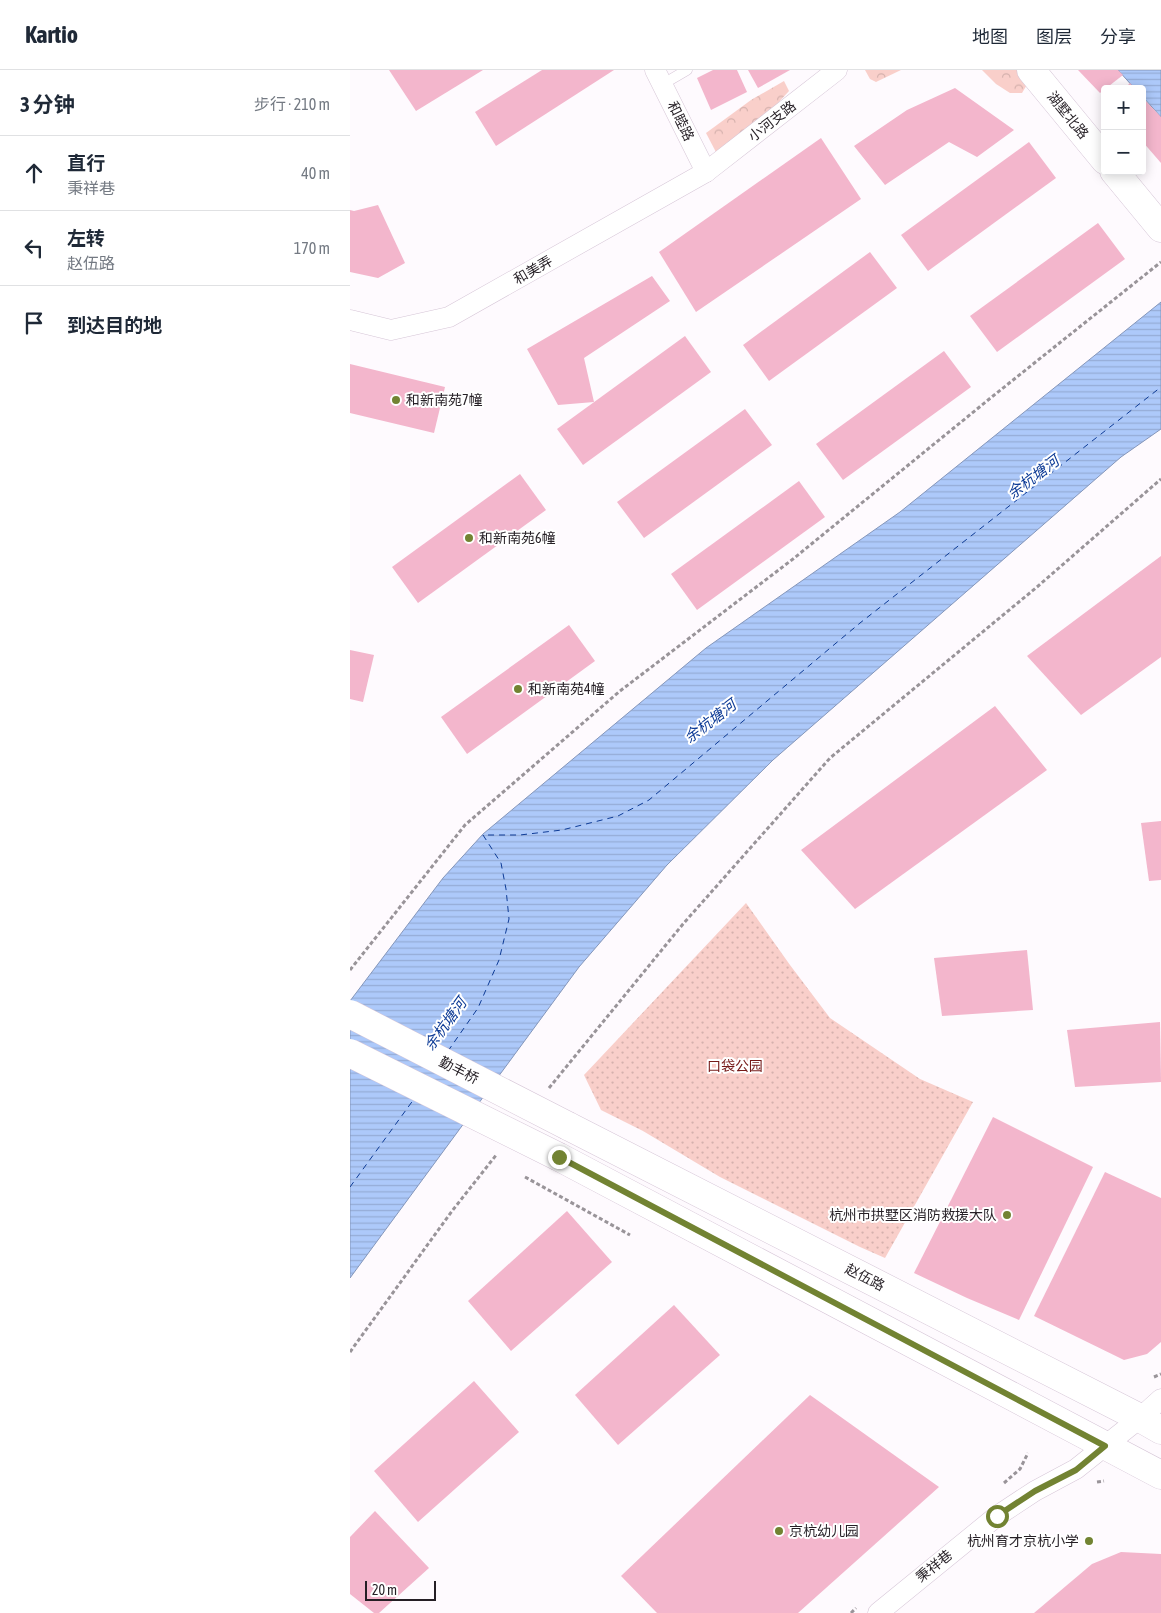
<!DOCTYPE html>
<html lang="zh">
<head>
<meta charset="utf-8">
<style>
  body { margin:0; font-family:"Asap Condensed","Noto Sans SC",sans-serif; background:#f6f6f7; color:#1f2937 }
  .controls { position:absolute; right:15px; top:15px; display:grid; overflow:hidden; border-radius:5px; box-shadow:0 2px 12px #0003 }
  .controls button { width:45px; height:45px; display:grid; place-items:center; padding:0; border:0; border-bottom:1px solid #e0e1e3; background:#fff; color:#1f2937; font:25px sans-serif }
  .scale { position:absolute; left:15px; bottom:12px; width:71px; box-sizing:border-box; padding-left:5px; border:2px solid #251f25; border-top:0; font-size:14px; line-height:18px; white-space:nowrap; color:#251f25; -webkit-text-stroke:4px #fff; paint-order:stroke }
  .stop { position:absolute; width:15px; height:15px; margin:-11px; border:4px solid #728332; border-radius:50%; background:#fff }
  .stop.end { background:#728332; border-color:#fff; box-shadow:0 1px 5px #0008 }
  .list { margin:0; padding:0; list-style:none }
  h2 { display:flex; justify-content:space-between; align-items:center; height:65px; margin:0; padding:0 20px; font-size:21px }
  h2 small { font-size:16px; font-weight:400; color:#747a83 }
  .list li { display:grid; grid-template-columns:32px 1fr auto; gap:15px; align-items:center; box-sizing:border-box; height:75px; padding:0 20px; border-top:1px solid #e0e1e3 }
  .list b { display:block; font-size:19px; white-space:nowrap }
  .list p { margin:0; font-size:16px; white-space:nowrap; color:#747a83 }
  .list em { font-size:16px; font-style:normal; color:#747a83 }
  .icon { flex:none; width:28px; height:28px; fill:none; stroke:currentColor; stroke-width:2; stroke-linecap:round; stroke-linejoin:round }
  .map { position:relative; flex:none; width:811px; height:1543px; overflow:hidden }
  header { display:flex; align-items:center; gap:30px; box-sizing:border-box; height:70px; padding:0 25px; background:#fff; border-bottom:1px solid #e0e1e3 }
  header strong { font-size:24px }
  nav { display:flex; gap:28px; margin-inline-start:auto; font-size:18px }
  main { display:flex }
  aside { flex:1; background:#fff }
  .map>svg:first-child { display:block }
  .forest { fill:url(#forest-crowns) }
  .park { fill:url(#park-dots) }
  .water { fill:url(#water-rules); stroke:#8496ba }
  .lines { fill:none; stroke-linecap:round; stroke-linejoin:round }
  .ferry { stroke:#0d3b96; stroke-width:1; stroke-dasharray:6 5; stroke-linecap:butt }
  .building { fill:#f3b6cc }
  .lane-casing { stroke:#d6c6d7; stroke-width:11 }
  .street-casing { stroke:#d6c6d7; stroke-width:21 }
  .secondary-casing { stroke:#d6c6d7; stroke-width:29 }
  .path { stroke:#999499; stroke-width:3; stroke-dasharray:4 2.5; stroke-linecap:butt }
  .lane { stroke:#fff; stroke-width:10 }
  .street { stroke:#fff; stroke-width:20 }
  .secondary { stroke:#fff; stroke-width:28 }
  .secondary-bridge-casing { stroke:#d6c6d7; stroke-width:29; stroke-linecap:butt }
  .secondary-bridge { stroke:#fff; stroke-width:28 }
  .route { stroke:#728332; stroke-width:6 }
  .poi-dot { fill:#728332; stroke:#fff; stroke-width:2 }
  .labels { text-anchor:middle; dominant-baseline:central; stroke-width:4; stroke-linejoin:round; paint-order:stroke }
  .street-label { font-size:14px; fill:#251f25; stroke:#fff }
  .poi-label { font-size:14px; fill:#251f25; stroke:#fff; text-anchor:start }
  .park-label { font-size:14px; fill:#751a18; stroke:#fff }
  .water-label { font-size:15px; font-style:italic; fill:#0d3b96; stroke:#fff }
</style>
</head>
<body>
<header>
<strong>Kartio</strong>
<nav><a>地图</a><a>图层</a><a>分享</a></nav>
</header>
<main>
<aside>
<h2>3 分钟<small>步行 · 210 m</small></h2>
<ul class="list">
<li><svg class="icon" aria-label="ahead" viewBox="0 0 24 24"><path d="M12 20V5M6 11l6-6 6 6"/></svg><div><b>直行</b><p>秉祥巷</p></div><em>40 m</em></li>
<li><svg class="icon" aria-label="left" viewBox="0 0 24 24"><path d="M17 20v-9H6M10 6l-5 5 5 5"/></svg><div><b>左转</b><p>赵伍路</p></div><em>170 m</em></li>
<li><svg class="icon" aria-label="arrive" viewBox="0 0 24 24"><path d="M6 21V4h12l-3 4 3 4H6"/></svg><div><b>到达目的地</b></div></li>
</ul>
</aside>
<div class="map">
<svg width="811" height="1543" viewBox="0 0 811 1543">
  <defs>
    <pattern id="forest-crowns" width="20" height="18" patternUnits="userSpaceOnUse" patternTransform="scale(1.25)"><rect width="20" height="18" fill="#f9cfca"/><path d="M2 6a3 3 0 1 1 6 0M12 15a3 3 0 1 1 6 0" fill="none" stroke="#d5b1ad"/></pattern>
    <pattern id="park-dots" width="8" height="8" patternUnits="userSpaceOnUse" patternTransform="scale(1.25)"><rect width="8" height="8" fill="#f9cfca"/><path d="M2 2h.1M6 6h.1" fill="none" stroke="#d5b1ad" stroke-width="1.8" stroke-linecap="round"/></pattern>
    <pattern id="water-rules" width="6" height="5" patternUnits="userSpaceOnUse" patternTransform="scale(1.25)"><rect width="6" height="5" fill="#adc9fa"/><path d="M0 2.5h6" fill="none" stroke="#95acd6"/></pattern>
  </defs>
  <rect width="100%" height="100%" fill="#fefafe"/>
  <g class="forest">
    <polygon points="515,0 551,0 526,12 520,9"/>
    <polygon points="632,0 667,0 678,13 672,23 660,23 646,14"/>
    <polygon points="434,11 439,21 408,55 368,86 356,63 401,30"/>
  </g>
  <polygon class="park" points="396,833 440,895 480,948 570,1009 623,1032 535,1188 510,1177 370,1107 293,1061 251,1040 234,1005"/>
  <g class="water">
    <polygon points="768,0 811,0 811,47 792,26 792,19 785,19"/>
    <polygon points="811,232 811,359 771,387 423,690 317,795 229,897 0,1208 0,931 93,808 133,764 356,578 550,442"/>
  </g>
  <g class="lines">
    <g class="ferry">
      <polyline points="98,981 128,938 149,890 159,849 156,819 151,793 133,765 170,765 212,760 268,746 299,730 510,553 811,317"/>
      <polyline points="0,1117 64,1029"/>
    </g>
  </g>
  <g class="building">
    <polygon points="39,0 133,0 66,41"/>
    <polygon points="192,0 264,0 146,76 125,42"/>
    <polygon points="363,0 387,0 397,22 361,40 347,8"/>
    <polygon points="398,0 440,0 408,18"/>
    <polygon points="728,0 768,0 773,5 750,23"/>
    <polygon points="780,13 785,19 774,19"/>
    <polygon points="605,18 664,60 627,87 599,72 535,115 504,76 557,40"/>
    <polygon points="792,27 811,47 811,93 792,71"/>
    <polygon points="471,68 511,129 346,242 309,182"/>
    <polygon points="679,72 706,108 578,201 551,165"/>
    <polygon points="28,135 55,193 28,208 0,202 0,140 4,141"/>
    <polygon points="748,153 775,189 647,282 620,246"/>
    <polygon points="520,182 547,218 419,311 393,275"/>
    <polygon points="302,206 320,231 234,288 244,332 208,335 177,279"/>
    <polygon points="335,266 361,302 233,395 207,359"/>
    <polygon points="594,281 621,317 493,410 466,374"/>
    <polygon points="0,294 95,317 84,363 0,343"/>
    <polygon points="395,339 422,375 294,468 267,432"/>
    <polygon points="170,404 196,440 68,533 42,497"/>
    <polygon points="449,411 475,447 347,540 321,504"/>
    <polygon points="811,486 811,587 731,645 677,586"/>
    <polygon points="219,555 245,591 117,684 91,647"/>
    <polygon points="0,580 24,585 13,632 0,629"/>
    <polygon points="645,636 697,700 505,839 451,780"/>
    <polygon points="811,751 811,810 799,811 791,753"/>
    <polygon points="677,880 683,940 592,946 584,888"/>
    <polygon points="810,952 811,1012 725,1017 717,960"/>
    <polygon points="643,1047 743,1097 669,1250 617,1228 564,1203"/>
    <polygon points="755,1102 811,1128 811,1272 797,1284 774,1290 684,1246"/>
    <polygon points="217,1141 262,1192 161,1281 118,1231"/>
    <polygon points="324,1235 370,1285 268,1375 225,1325"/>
    <polygon points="124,1311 169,1362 68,1452 24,1401"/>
    <polygon points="460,1325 589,1417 448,1543 307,1543 271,1506"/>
    <polygon points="25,1441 79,1498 29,1543 24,1543 0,1524 0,1467"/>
    <polygon points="771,1482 811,1484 811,1543 684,1543 742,1494"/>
  </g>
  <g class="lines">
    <g class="lane-casing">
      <polyline id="lane" points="313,14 337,0"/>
    </g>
    <g class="street-casing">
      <g id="street">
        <polyline points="305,0 356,102"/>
        <polyline points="0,250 41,260 99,247 356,102 487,0"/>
        <polyline points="528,1543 647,1446 685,1421 726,1399 790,1348 811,1329"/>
      </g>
    </g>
    <g class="secondary-casing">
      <g id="secondary">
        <polyline points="681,0 755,90"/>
        <polyline points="764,101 811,158"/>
        <polyline points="218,1056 790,1348 811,1360"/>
        <polyline points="209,1087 811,1405"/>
      </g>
    </g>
    <g class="path">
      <polyline points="0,900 115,755 270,621 443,489 643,326 811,192"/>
      <polyline points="199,1018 333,854 480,688 687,517 811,409"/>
      <polyline points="175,1107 280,1165"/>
      <polyline points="0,1282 102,1141 147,1084"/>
      <polyline points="804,1307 811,1304"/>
      <polyline points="747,1412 754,1411"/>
      <polyline points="654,1413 670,1399 678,1383"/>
      <polyline points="501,1543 506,1538"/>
    </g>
    <use href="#lane" class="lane"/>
    <use href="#street" class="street"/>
    <use href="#secondary" class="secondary"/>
    <g class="secondary-bridge-casing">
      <g id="secondary-bridge">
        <polyline points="0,944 218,1056"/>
        <polyline points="0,983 209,1087"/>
      </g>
    </g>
    <use href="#secondary-bridge" class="secondary-bridge"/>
  </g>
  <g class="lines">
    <polyline class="route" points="209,1087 755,1376 726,1400 685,1421 647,1446"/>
  </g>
  <g class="poi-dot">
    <circle cx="46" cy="330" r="5"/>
    <circle cx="119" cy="468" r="5"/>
    <circle cx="168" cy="619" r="5"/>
    <circle cx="657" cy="1145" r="5"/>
    <circle cx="429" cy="1461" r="5"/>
    <circle cx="739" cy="1471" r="5"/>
  </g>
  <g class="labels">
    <g class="street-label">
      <text transform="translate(718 45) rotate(51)">湖墅北路</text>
      <text transform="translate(331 51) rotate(64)">和睦路</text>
      <text transform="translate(422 51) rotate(-38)">小河支路</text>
      <text transform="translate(183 200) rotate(-30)">和美弄</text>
      <text transform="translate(109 1000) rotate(27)">勤丰桥</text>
      <text transform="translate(515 1207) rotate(27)">赵伍路</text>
      <text transform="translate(584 1496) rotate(-39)">秉祥巷</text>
    </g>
    <g class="poi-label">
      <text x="56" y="330">和新南苑7幢</text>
      <text x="129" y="468">和新南苑6幢</text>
      <text x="178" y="619">和新南苑4幢</text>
      <text x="647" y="1145" text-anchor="end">杭州市拱墅区消防救援大队</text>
      <text x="439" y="1461">京杭幼儿园</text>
      <text x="729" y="1471" text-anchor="end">杭州育才京杭小学</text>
    </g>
    <g class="park-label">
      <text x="385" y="996">口袋公园</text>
    </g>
    <g class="water-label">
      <text transform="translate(683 407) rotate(-37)">余杭塘河</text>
      <text transform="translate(360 651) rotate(-37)">余杭塘河</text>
      <text transform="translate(95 954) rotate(-54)">余杭塘河</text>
    </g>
  </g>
</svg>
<div class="controls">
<button>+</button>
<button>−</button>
</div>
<div class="scale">20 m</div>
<div class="stop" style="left:647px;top:1446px"></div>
<div class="stop end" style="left:209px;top:1087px"></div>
</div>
</main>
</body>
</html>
